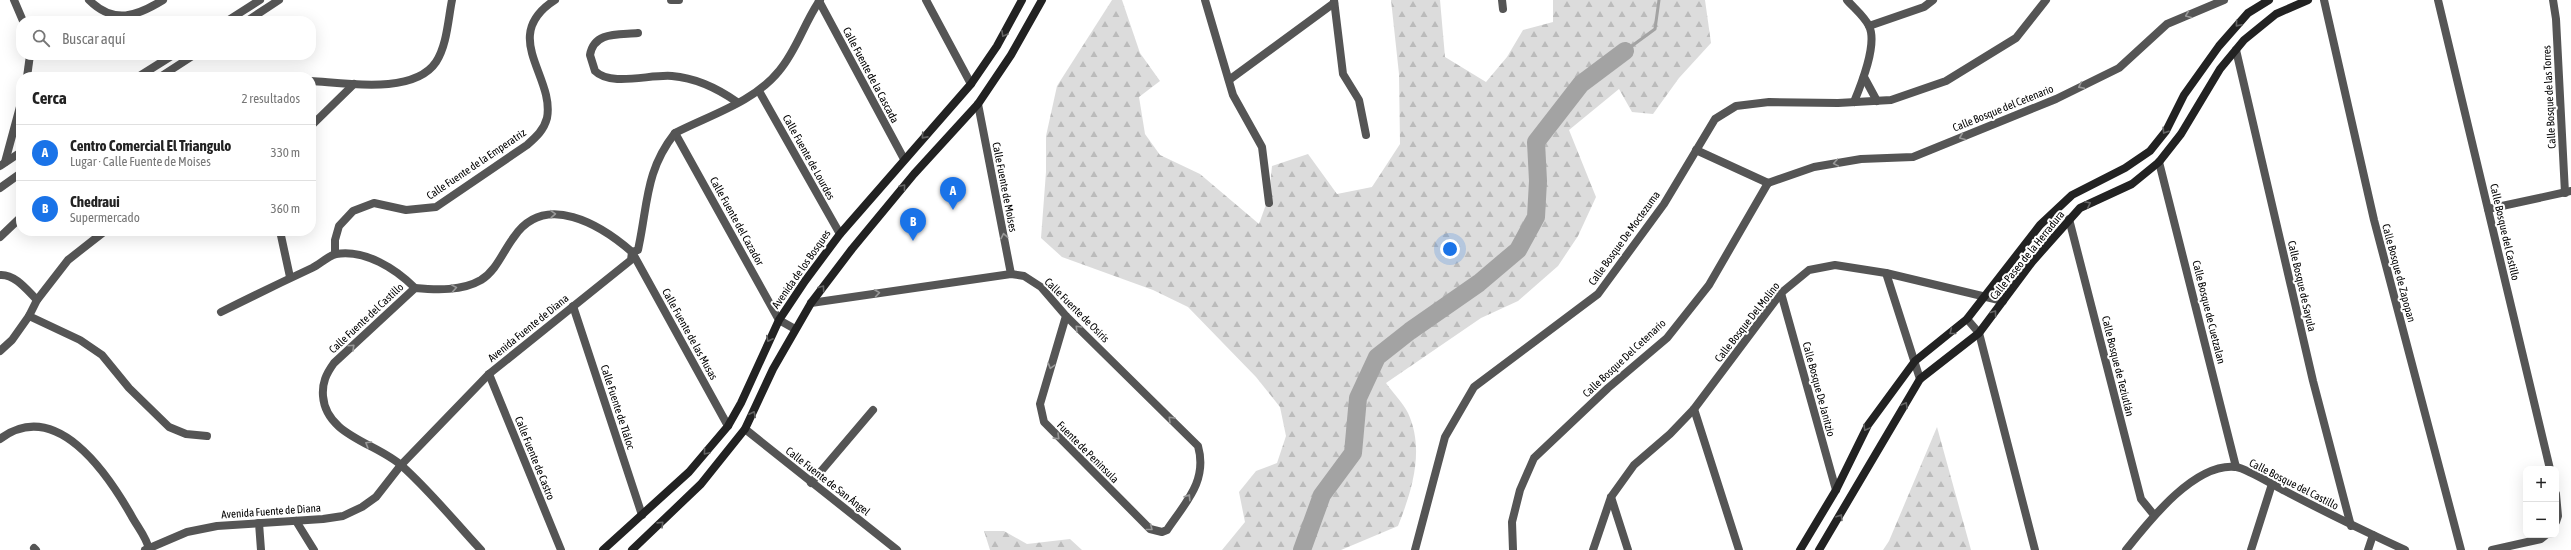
<!DOCTYPE html>
<html lang="es">
<head>
<meta charset="utf-8">
<style>
  body { margin:0; font-family:"Asap Condensed",sans-serif; background:#f6f6f6; color:#222 }
  .controls { position:absolute; right:12px; bottom:12px; display:grid; overflow:hidden; border-radius:8px; box-shadow:0 4px 16px #0002 }
  .controls button { width:36px; height:36px; display:grid; place-items:center; padding:0; border:0; border-bottom:1px solid #e0e0e0; background:#fff; color:#222; font:20px sans-serif }
  .you { position:absolute; left:1450px; top:249px; width:14px; height:14px; margin:-10px; border:3px solid #fff; border-radius:50%; background:#1a73e8; box-shadow:0 0 0 6px #1a73e833 }
  .badge { display:grid; place-items:center; width:26px; height:26px; border-radius:50%; background:#1a73e8; color:#fff; font-size:13px; font-weight:700 }
  .pin { position:absolute; translate:-50% -33px; filter:drop-shadow(0 1px 2px #0008) }
  .pin::after { content:''; position:absolute; top:21px; width:14px; height:12px; background:inherit; clip-path:polygon(0 0,100% 0,50% 100%) }
  .list { margin:0; padding:0; list-style:none }
  h2 { display:flex; justify-content:space-between; align-items:center; height:52px; margin:0; padding:0 16px; font-size:17px }
  h2 small { font-size:13px; font-weight:400; color:#767676 }
  .list li { display:grid; grid-template-columns:26px 1fr auto; gap:12px; align-items:center; box-sizing:border-box; height:56px; padding:0 16px; border-top:1px solid #e0e0e0 }
  .list b { display:block; font-size:15px; white-space:nowrap }
  .list p { margin:0; font-size:13px; white-space:nowrap; color:#767676 }
  .list em { font-size:13px; font-style:normal; color:#767676 }
  .icon { flex:none; width:22px; height:22px; fill:none; stroke:currentColor; stroke-width:2; stroke-linecap:round; stroke-linejoin:round }
  .map { position:relative; flex:none; width:2571px; height:550px; overflow:hidden }
  .search { position:absolute; background:#fff; box-shadow:0 4px 16px #0002; left:16px; top:16px; width:300px; height:44px; display:flex; align-items:center; gap:10px; box-sizing:border-box; padding:0 14px; border-radius:16px; color:#767676; font-size:15px }
  .panel { position:absolute; background:#fff; box-shadow:0 4px 16px #0002; left:16px; top:72px; width:300px; height:164px; border-radius:16px }
  .map>svg:first-child { display:block }
  .forest { fill:url(#forest-firs) }
  .lines { fill:none; stroke-linecap:round; stroke-linejoin:round }
  .stream { stroke:#a3a3a3; stroke-width:3 }
  .river { stroke:#a3a3a3; stroke-width:18 }
  .minor { stroke:#555; stroke-width:8 }
  .tertiary { stroke:#555; stroke-width:8 }
  .secondary { stroke:#222; stroke-width:8 }
  .oneway { stroke:#999 }
  .oneway2 { stroke:#646464 }
  .labels { text-anchor:middle; dominant-baseline:central; stroke-width:4; stroke-linejoin:round; paint-order:stroke }
  .street-label { font-size:11px; fill:#000; stroke:#fff }
</style>
</head>
<body>
<div class="map">
<svg width="2571" height="550" viewBox="0 0 2571 550">
  <defs>
    <pattern id="forest-firs" width="22" height="20" patternUnits="userSpaceOnUse"><rect width="22" height="20" fill="#dcdcdc"/><path d="M5 1l3.5 6h-7zM16 11l3.5 6h-7z" fill="#bbb"/></pattern>
  </defs>
  <rect width="100%" height="100%" fill="#fff"/>
  <g class="forest">
    <path d="M1112,0H1122L1140,53L1160,81L1139,97L1145,134L1160,155L1200,174L1259,224L1269,196L1272,166L1308,154L1337,194L1372,187L1400,144L1399,74L1391,0H1440L1445,57L1486,82L1507,57L1523,30L1553,22V0H1705L1711,43L1679,78L1653,114L1632,112L1619,89L1569,130L1596,197L1578,236L1558,266L1518,301L1481,318L1386,383C1393,393 1403,403 1408,413C1425,450 1412,491 1398,526L1341,550H1222L1245,522L1239,492L1256,471L1277,463L1286,436L1280,407L1256,377L1188,307L1153,290L1062,257L1041,238L1046,172V136L1057,86Z"/>
    <polygon points="1937,427 1971,550 1883,550 1889,541"/>
    <polygon points="984,531 1004,531 1027,544 1070,539 1082,550 990,550"/>
  </g>
  <g class="lines">
    <polyline class="stream" points="1625,51 1655,29 1659,0"/>
    <polyline class="river" points="1302,550 1322,495 1353,453 1358,398 1377,357 1410,331 1479,283 1518,250 1536,217 1538,181 1536,142 1581,84 1625,51"/>
    <g class="minor">
      <polyline points="14,0 23,21"/>
      <path d="M89,0C114,25 137,16 163,0"/>
      <polyline points="671,0 679,0"/>
      <polyline points="926,0 971,84"/>
      <polyline points="1205,0 1233,95 1262,147 1269,203"/>
      <polyline points="1334,0 1343,74 1359,100 1366,135"/>
      <polyline points="1502,0 1503,9"/>
      <path d="M1847,0C1854,8 1865,17 1869,26C1878,44 1861,85 1854,102"/>
      <polyline points="2324,0 2374,220 2461,550"/>
      <polyline points="2438,0 2550,469"/>
      <polyline points="2553,0 2556,19 2565,193"/>
      <polyline points="819,1 904,159"/>
      <polyline points="1869,26 1924,7 1933,0"/>
      <path d="M638,33C619,35 594,31 590,55L595,71C611,87 650,74 672,76C697,78 717,88 737,102"/>
      <polyline points="2236,50 2313,381 2351,526"/>
      <polyline points="27,77 30,55"/>
      <polyline points="1864,77 1877,101"/>
      <polyline points="1229,80 1334,3"/>
      <path d="M311,81C345,83 414,95 436,62C447,45 448,20 452,0"/>
      <polyline points="759,91 840,234"/>
      <polyline points="978,104 1011,274"/>
      <polyline points="311,126 354,84"/>
      <polyline points="675,133 779,320 795,329"/>
      <polyline points="1696,150 1768,183"/>
      <polyline points="5,162 21,103"/>
      <polyline points="2159,162 2236,467"/>
      <polyline points="1768,183 1814,167 1861,159 1913,157 2056,99 2119,68 2167,24 2224,0"/>
      <polyline points="2488,209 2571,191"/>
      <polyline points="2069,219 2141,499 2154,515"/>
      <polyline points="280,231 290,277"/>
      <polyline points="0,237 21,217"/>
      <path d="M335,254V240L339,226L353,211L374,203L406,210L436,207L527,145C536,137 544,130 547,118C555,76 499,36 555,0"/>
      <polyline points="1886,273 1920,379"/>
      <path d="M0,275C15,274 27,290 37,300"/>
      <polyline points="1781,293 1836,490"/>
      <path d="M811,303L1011,274L1024,276L1041,287L1066,316L1198,446C1208,481 1185,503 1167,530L1162,532L1150,529L1044,422L1040,404L1066,316"/>
      <polyline points="573,306 642,515"/>
      <path d="M221,312C251,297 282,282 312,268C320,264 328,256 336,254C365,249 396,269 415,288"/>
      <polyline points="29,316 80,340 102,355 129,388 169,427 186,434 207,436"/>
      <polyline points="1967,319 1979,333 2035,550"/>
      <polyline points="0,351 12,340 29,316 37,300 68,260 105,231"/>
      <polyline points="489,374 561,550"/>
      <polyline points="1694,409 1739,550"/>
      <polyline points="745,429 897,550"/>
      <path d="M0,439C56,397 107,473 131,515C136,525 148,539 149,550"/>
      <polyline points="811,483 873,410"/>
      <polyline points="2556,494 2558,516 2556,522"/>
      <polyline points="1611,497 1628,550"/>
      <polyline points="296,521 314,550"/>
      <polyline points="259,523 261,550"/>
      <polyline points="34,548 36,550"/>
      <path d="M145,550L187,532L217,526L323,519L343,516L362,507L376,497L401,465L489,374L631,260L632,252L638,250L639,245C648,201 646,170 675,133C710,115 754,102 779,71C797,50 804,23 820,0"/>
      <path d="M481,550C455,522 430,491 402,466C377,443 326,436 323,396C322,383 326,374 334,363L415,288C437,290 462,291 481,280C497,270 503,251 514,237C545,191 601,225 632,252L728,426"/>
      <polyline points="1415,550 1445,437 1474,387 1598,294 1664,204 1715,119 1736,106 1769,102 1838,103 1891,100 1946,81 2016,38 2046,0"/>
      <polyline points="1513,550 1512,522 1520,490 1534,458 1608,388 1667,338 1709,285 1768,183"/>
      <polyline points="1593,550 1611,497 1634,465 1670,434 1694,409 1781,293 1809,270 1835,265 1886,273 2003,301"/>
      <path d="M2126,550C2149,521 2195,462 2236,467C2246,468 2275,486 2285,491C2325,512 2364,531 2405,550"/>
      <polyline points="2251,550 2272,484"/>
      <polyline points="2368,550 2373,535"/>
      <polyline points="2492,550 2541,539 2546,535"/>
    </g>
    <g class="tertiary">
      <polyline points="227,21 260,0"/>
      <polyline points="247,21 279,0"/>
      <polyline points="138,77 173,55"/>
      <polyline points="160,77 194,55"/>
      <polyline points="0,166 21,152"/>
      <polyline points="0,188 21,173"/>
    </g>
    <g class="secondary">
      <polyline points="603,550 689,472 728,426 741,403 779,320 805,281 840,234 971,84 997,46 1022,0"/>
      <polyline points="632,550 701,484 745,429 773,369 811,303 852,249 914,174 978,104 1011,55 1042,0"/>
      <polyline points="1800,550 1836,490 1868,425 1915,361 1967,319 2040,225 2072,195 2125,168 2150,151 2166,131 2184,95 2219,46 2248,13 2269,0"/>
      <polyline points="1819,550 1920,379 1979,333 2032,262 2080,208 2132,184 2159,162 2181,134 2220,69 2244,40 2276,14 2308,0"/>
    </g>
  </g>
  <defs><path id="oneway-chevron" d="M-2-3.5L2.5 0L-2 3.5" fill="none" stroke-width="1.6" stroke-linecap="round" stroke-linejoin="round"/></defs>
  <g class="oneway">
    <use href="#oneway-chevron" transform="translate(2188 15) rotate(157)"/>
    <use href="#oneway-chevron" transform="translate(2081 86) rotate(154)"/>
    <use href="#oneway-chevron" transform="translate(1962 137) rotate(157)"/>
    <use href="#oneway-chevron" transform="translate(1836 163) rotate(170)"/>
    <use href="#oneway-chevron" transform="translate(553 214) rotate(-3)"/>
    <use href="#oneway-chevron" transform="translate(1004 236) rotate(-101)"/>
    <use href="#oneway-chevron" transform="translate(454 288) rotate(-10)"/>
    <use href="#oneway-chevron" transform="translate(877 293) rotate(-8)"/>
    <use href="#oneway-chevron" transform="translate(1078 328) rotate(-135)"/>
    <use href="#oneway-chevron" transform="translate(352 347) rotate(-43)"/>
    <use href="#oneway-chevron" transform="translate(1051 366) rotate(106)"/>
    <use href="#oneway-chevron" transform="translate(1171 419) rotate(-135)"/>
    <use href="#oneway-chevron" transform="translate(1057 437) rotate(44)"/>
    <use href="#oneway-chevron" transform="translate(368 444) rotate(-149)"/>
    <use href="#oneway-chevron" transform="translate(1188 497) rotate(-57)"/>
    <use href="#oneway-chevron" transform="translate(1150 528) rotate(38)"/>
  </g>
  <g class="oneway2">
    <use href="#oneway-chevron" transform="translate(2238 24) rotate(131)"/>
    <use href="#oneway-chevron" transform="translate(1004 34) rotate(119)"/>
    <use href="#oneway-chevron" transform="translate(2165 131) rotate(123)"/>
    <use href="#oneway-chevron" transform="translate(924 136) rotate(132)"/>
    <use href="#oneway-chevron" transform="translate(903 187) rotate(-50)"/>
    <use href="#oneway-chevron" transform="translate(2088 204) rotate(-27)"/>
    <use href="#oneway-chevron" transform="translate(822 288) rotate(-54)"/>
    <use href="#oneway-chevron" transform="translate(1994 313) rotate(-53)"/>
    <use href="#oneway-chevron" transform="translate(1952 332) rotate(141)"/>
    <use href="#oneway-chevron" transform="translate(769 339) rotate(117)"/>
    <use href="#oneway-chevron" transform="translate(1905 405) rotate(-60)"/>
    <use href="#oneway-chevron" transform="translate(753 414) rotate(-63)"/>
    <use href="#oneway-chevron" transform="translate(1866 428) rotate(119)"/>
    <use href="#oneway-chevron" transform="translate(706 452) rotate(130)"/>
    <use href="#oneway-chevron" transform="translate(1840 517) rotate(-58)"/>
    <use href="#oneway-chevron" transform="translate(661 524) rotate(-44)"/>
  </g>
  <g class="labels">
    <g class="street-label">
      <text transform="translate(871 75) rotate(62)">Calle Fuente de la Cascada</text>
      <text transform="translate(2549 97) rotate(-93)">Calle Bosque de las Torres</text>
      <text transform="translate(2003 108) rotate(-22)">Calle Bosque del Cetenario</text>
      <text transform="translate(809 157) rotate(61)">Calle Fuente de Lourdes</text>
      <text transform="translate(476 164) rotate(-34)">Calle Fuente de la Emperatriz</text>
      <text transform="translate(1005 187) rotate(79)">Calle Fuente de Moises</text>
      <text transform="translate(737 221) rotate(61)">Calle Fuente del Cazador</text>
      <text transform="translate(2505 232) rotate(77)">Calle Bosque del Castillo</text>
      <text transform="translate(1624 238) rotate(-54)">Calle Bosque De Moctezuma</text>
      <text transform="translate(2027 255) rotate(-51)">Calle Paseo de la Herradura</text>
      <text transform="translate(801 269) rotate(-55)">Avenida de los Bosques</text>
      <text transform="translate(2399 273) rotate(75)">Calle Bosque de Zapopan</text>
      <text transform="translate(2302 286) rotate(77)">Calle Bosque de Sayula</text>
      <text transform="translate(1077 310) rotate(45)">Calle Fuente de Osiris</text>
      <text transform="translate(2209 312) rotate(76)">Calle Bosque de Cuetzalan</text>
      <text transform="translate(366 318) rotate(-43)">Calle Fuente del Castillo</text>
      <text transform="translate(1747 322) rotate(-52)">Calle Bosque Del Molino</text>
      <text transform="translate(528 328) rotate(-39)">Avenida Fuente de Diana</text>
      <text transform="translate(690 334) rotate(61)">Calle Fuente de las Musas</text>
      <text transform="translate(1624 358) rotate(-43)">Calle Bosque Del Cetenario</text>
      <text transform="translate(2118 366) rotate(76)">Calle Bosque de Teziutlán</text>
      <text transform="translate(1819 389) rotate(75)">Calle Bosque De Janitzio</text>
      <text transform="translate(618 407) rotate(72)">Calle Fuente de Tláloc</text>
      <text transform="translate(1088 452) rotate(45)">Fuente de Peninsula</text>
      <text transform="translate(535 458) rotate(68)">Calle Fuente de Castro</text>
      <text transform="translate(828 481) rotate(38)">Calle Fuente de San Ángel</text>
      <text transform="translate(2294 484) rotate(27)">Calle Bosque del Castillo</text>
      <text transform="translate(271 511) rotate(-4)">Avenida Fuente de Diana</text>
    </g>
  </g>
</svg>
<div class="controls">
<button>+</button>
<button>−</button>
</div>
<div class="you"></div>
<div class="pin badge" style="left:953px;top:210px">A</div>
<div class="pin badge" style="left:913px;top:241px">B</div>
<div class="search"><svg class="icon" aria-label="search" viewBox="0 0 24 24"><circle cx="10" cy="10" r="6"/><path d="M15 15l6 6"/></svg>Buscar aquí</div>
<section class="panel">
<h2>Cerca<small>2 resultados</small></h2>
<ul class="list">
<li><span class="badge">A</span><div><b>Centro Comercial El Triangulo</b><p>Lugar · Calle Fuente de Moises</p></div><em>330 m</em></li>
<li><span class="badge">B</span><div><b>Chedraui</b><p>Supermercado</p></div><em>360 m</em></li>
</ul>
</section>
</div>
</body>
</html>
